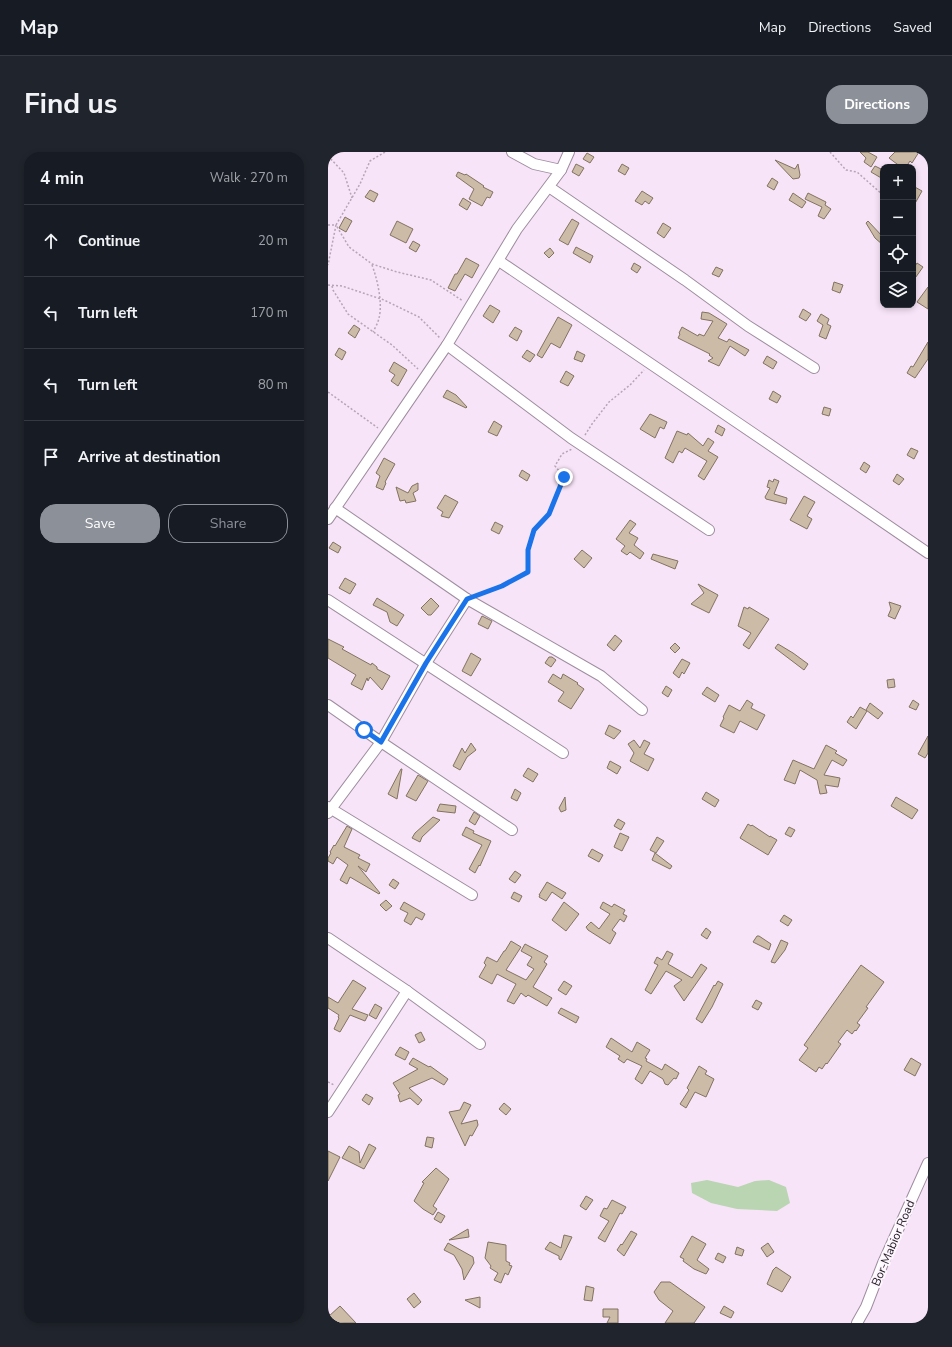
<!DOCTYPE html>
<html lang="en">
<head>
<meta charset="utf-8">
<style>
  body { margin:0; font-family:"Nunito Sans",sans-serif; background:#20242c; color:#f1f3f6 }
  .controls { position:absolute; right:12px; top:12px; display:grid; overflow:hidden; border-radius:8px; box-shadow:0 2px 6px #0003 }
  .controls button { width:36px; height:36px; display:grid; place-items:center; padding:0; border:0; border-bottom:1px solid #363941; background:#171b24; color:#f1f3f6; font:20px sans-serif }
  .stop { position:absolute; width:12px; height:12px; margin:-9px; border:3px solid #1a73e8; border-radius:50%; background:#fff }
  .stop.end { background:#1a73e8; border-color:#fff; box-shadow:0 1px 4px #0008 }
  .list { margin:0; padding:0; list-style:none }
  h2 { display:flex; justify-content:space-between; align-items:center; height:52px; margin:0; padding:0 16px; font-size:17px }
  h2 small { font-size:13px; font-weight:400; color:#9ea1a6 }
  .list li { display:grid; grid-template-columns:26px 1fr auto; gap:12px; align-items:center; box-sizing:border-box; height:72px; padding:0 16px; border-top:1px solid #363941 }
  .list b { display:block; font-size:15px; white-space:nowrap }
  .list em { font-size:13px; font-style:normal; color:#9ea1a6 }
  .actions { display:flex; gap:8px; padding:12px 16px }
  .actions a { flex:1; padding:9px 0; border:1px solid #8c9099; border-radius:16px; text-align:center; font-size:14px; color:#8c9099 }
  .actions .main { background:#8c9099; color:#fff }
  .icon { flex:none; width:22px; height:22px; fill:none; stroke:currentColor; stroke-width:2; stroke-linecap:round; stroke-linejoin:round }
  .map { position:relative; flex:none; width:600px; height:1171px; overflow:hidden; border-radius:16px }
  header { display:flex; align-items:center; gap:24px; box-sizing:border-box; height:56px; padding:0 20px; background:#171b24; border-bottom:1px solid #363941 }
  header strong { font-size:19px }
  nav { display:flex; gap:22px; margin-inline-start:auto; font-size:14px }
  .intro { display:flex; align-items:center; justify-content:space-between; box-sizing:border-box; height:96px; padding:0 24px }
  h1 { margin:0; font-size:28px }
  .button { padding:10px 18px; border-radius:16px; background:#8c9099; color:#fff; font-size:14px; font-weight:700 }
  main { display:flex; gap:24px; padding:0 24px }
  aside { flex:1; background:#171b24; border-radius:16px; box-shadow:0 2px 6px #0003 }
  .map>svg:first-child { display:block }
  .green { fill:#b9d5b2 }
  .building { fill:#cbbba7; stroke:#827260 }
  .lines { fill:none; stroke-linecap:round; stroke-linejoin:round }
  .minor-casing { stroke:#9e8d9f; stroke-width:12 }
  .path { stroke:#b5a5b5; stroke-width:1.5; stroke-dasharray:2 2; stroke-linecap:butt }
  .minor { stroke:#fff; stroke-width:10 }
  .route { stroke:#1a73e8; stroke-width:5 }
  .labels { text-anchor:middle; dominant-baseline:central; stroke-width:4; stroke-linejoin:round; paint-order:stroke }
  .street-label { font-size:12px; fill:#201920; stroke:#fef6fe }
</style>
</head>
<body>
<header>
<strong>Map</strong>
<nav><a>Map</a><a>Directions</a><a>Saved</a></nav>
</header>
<div class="intro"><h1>Find us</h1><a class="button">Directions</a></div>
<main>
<aside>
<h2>4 min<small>Walk · 270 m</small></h2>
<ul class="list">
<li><svg class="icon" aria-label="ahead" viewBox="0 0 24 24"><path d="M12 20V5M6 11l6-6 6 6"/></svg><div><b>Continue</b></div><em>20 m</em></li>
<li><svg class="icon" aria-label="left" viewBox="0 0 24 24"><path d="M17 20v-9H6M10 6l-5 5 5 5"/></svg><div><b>Turn left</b></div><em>170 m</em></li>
<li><svg class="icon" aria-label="left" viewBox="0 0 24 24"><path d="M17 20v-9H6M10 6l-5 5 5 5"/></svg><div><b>Turn left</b></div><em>80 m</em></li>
<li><svg class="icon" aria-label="arrive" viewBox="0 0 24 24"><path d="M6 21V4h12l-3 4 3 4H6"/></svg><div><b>Arrive at destination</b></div></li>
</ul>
<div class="actions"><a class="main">Save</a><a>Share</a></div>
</aside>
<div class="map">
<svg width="600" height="1171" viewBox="0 0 600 1171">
  <rect width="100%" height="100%" fill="#f8e4f8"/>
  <polygon class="green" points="379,1028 410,1035 427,1029 441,1028 458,1035 462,1051 449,1059 409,1057 383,1051 364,1041 363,1031"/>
  <g class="building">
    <polygon points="532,0 540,0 549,5 543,15 536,10 538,6"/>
    <polygon points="567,0 591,0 584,11 582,9 578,15 573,15 561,6"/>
    <polygon points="259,1 266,5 262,11 255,7"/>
    <polygon points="447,8 467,17 470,12 472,23 471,26 465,27"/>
    <polygon points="248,12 256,16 251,24 244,20"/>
    <polygon points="294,12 301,16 297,23 290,19"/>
    <polygon points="547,14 555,18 555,27 543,20"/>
    <polygon points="130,20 137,23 138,22 156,34 155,35 165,40 162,46 159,45 154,54 141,47 146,37 128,24"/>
    <polygon points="444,26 450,30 446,38 439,34"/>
    <polygon points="585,34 594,39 585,55"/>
    <polygon points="42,38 50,42 46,50 37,45"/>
    <polygon points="314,39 325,46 321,52 317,49 314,53 307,49"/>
    <polygon points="465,41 478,50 474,56 461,48"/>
    <polygon points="480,41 498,50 497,53 503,57 496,67 490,64 494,55 477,47"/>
    <polygon points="135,46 143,51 139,58 131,53"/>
    <polygon points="17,65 24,69 18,80 11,76"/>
    <polygon points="244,67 251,71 240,93 231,88"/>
    <polygon points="69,69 85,77 78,91 62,83"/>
    <polygon points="540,69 555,85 555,93 547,86 538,71"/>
    <polygon points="335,71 343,76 336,86 329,81"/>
    <polygon points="85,89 92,93 88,100 81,96"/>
    <polygon points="248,95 265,104 262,111 245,101"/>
    <polygon points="222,96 226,101 221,106 216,101"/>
    <polygon points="138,106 151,113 144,126 137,122 127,139 120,136 127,122 129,122"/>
    <polygon points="306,111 313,115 309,121 303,117"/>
    <polygon points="589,111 595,115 585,129 585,117"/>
    <polygon points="388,115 395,118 391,125 384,122"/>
    <polygon points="506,130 515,133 512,141 504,138"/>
    <polygon points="600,135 600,157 589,150"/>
    <polygon points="162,153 172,159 165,171 155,164"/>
    <polygon points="475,157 483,162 478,169 471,165"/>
    <polygon points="374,160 381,161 399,172 390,186 399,190 401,187 421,198 417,204 402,194 391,214 380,209 385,206 381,203 382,202 350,186 352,182 351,181 354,175 370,184 371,182 376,184 385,169 373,167"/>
    <polygon points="493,162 501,167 499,172 503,174 498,187 491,184 495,173 489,169"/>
    <polygon points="230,165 244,173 232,196 223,191 214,206 209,203"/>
    <polygon points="26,173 32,177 27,186 20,181"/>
    <polygon points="187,175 194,179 189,189 181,184"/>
    <polygon points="600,190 600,207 587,226 579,221 583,214 585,215"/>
    <polygon points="11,196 18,200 14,208 7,203"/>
    <polygon points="199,198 207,203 202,210 194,205"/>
    <polygon points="249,199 257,203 254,210 246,207"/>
    <polygon points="439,204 449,210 445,217 435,211"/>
    <polygon points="66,210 79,218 70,234 63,229 67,223 61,219"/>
    <polygon points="238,219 246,224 240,234 232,230"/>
    <polygon points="119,238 128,243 139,255 138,256 115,245"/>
    <polygon points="445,239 453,244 449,251 441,247"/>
    <polygon points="496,255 503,257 501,264 494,262"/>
    <polygon points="322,262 339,270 336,277 332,275 327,286 312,277"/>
    <polygon points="166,269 174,274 169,284 160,280"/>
    <polygon points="390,273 397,277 394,284 387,280"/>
    <polygon points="349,279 359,283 360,281 375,294 380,286 386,290 380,299 390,305 376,328 370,324 379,309 357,296 354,301 351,299 345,311 337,306"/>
    <polygon points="583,296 590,299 586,307 579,303"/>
    <polygon points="56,306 67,312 57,330 58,331 55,338 48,335 52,324 48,321"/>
    <polygon points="536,310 542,314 538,321 532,317"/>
    <polygon points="194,318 202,323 199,329 191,324"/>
    <polygon points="569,322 576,327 571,333 565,329"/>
    <polygon points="446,327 451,329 446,342 459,346 458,352 438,347 437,345 442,336 439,335 441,328 445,330"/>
    <polygon points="90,331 90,338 85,341 88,349 78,351 77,348 72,349 68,335 80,341 84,334"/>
    <polygon points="117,343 130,350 121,366 113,364 115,360 109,356"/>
    <polygon points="476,344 487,350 479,364 484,367 479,377 462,368"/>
    <polygon points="302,368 308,372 301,381 310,386 306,393 316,401 312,407 302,400 299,403 293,399 297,394 288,387"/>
    <polygon points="167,370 175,374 171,382 163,378"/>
    <polygon points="5,390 13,395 10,401 1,396"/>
    <polygon points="254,398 264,406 256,416 246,407"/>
    <polygon points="325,402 350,409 347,417 323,407"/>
    <polygon points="17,426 28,432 22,442 11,436"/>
    <polygon points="370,432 390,443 381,461 363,452 376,441"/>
    <polygon points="49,446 76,463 69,474 62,470 59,460 45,453"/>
    <polygon points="103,446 111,454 103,463 100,463 93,456"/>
    <polygon points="561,450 573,454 567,467 560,464 563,457"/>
    <polygon points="416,455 420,457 421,455 441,467 421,497 415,493 423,481 410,474"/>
    <polygon points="154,464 164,469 160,477 150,472"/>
    <polygon points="287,483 294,489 286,499 279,493"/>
    <polygon points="0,487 16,495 14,497 43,513 44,511 49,515 49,517 62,524 54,538 42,525 40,529 39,526 34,538 23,532 28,523 0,506"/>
    <polygon points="347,491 352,496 347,501 342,496"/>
    <polygon points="450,492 465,501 480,512 476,518 447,496"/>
    <polygon points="143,501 153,507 143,524 134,519"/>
    <polygon points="221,505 224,505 228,508 223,515 217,511"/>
    <polygon points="354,507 362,511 356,522 354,520 351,526 345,521"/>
    <polygon points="225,522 233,527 235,522 250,531 249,532 256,537 243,557 230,549 236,540 220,530"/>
    <polygon points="566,527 567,535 560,536 559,528"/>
    <polygon points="338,534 344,538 340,545 334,541"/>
    <polygon points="379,535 391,543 387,550 374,542"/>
    <polygon points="419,548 425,552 423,556 437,563 429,578 412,569 406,581 392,574 396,566 395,565 401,553 412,559"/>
    <polygon points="585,548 591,552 588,558 581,555"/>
    <polygon points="542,551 555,561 550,567 538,558"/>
    <polygon points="532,555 539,559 528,577 519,570 523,564 525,566"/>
    <polygon points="281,573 293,579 286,587 277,582"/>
    <polygon points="600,584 600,601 597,606 590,602"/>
    <polygon points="306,588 312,596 316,588 322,591 316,602 326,607 320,619 302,609 306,601 300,592"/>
    <polygon points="143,591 148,598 139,605 132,618 125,614 134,596 137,601"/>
    <polygon points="498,593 509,599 507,601 519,608 515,614 504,608 496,623 512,626 510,635 497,633 499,641 492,642 489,628 472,618 467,632 456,628 465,608 486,617"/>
    <polygon points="282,609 293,615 289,622 279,616"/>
    <polygon points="200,616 210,622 205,630 195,624"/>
    <polygon points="73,617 74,617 69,647 60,642"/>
    <polygon points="90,623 100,629 88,649 78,644"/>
    <polygon points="187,637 193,641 189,649 183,646"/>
    <polygon points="378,640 391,648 387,655 374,647"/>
    <polygon points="237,645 238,658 233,660 231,656"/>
    <polygon points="568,645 590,658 584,667 563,654"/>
    <polygon points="112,652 128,654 127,661 109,659"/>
    <polygon points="146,660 152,664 147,673 141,669"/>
    <polygon points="105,665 112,668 94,685 92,690 84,686 87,681"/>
    <polygon points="290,667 297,671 293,678 286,674"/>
    <polygon points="420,672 423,674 424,673 442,685 442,684 449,688 440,703 412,686"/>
    <polygon points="19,674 24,677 16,695 32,703 30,706 42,712 38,720 30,714 52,741 51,742 22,725 19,732 12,728 20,713 9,705 5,712 0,709 0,706 3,701 2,700 6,693 7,694"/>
    <polygon points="138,675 146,679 145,681 163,689 152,714 151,713 147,721 141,717 154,693 134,683"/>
    <polygon points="461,675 467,678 463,685 457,682"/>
    <polygon points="292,681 301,685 294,699 286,695"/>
    <polygon points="329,685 336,689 328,701 322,698"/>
    <polygon points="264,697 275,703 271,710 260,704"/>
    <polygon points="327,701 344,714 342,717 324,708"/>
    <polygon points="187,719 193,723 187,731 181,727"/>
    <polygon points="65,727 71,731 67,737 61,733"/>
    <polygon points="219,730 238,741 234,747 224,740 218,749 211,745 212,743 211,743"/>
    <polygon points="186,740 194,744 191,750 183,746"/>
    <polygon points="58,748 64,754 58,759 52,753"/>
    <polygon points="76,750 97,762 94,768 88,765 83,773 76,769 80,761 72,757"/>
    <polygon points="236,750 251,762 238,779 224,768"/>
    <polygon points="275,750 284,755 286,752 297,758 295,762 299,764 296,770 292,767 284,778 288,781 282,792 260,778 258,775 263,770 271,777 282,762 272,756"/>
    <polygon points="456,763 464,768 460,774 452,769"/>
    <polygon points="378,776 383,780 379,787 373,783"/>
    <polygon points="429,784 431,784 443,792 441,798 425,790"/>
    <polygon points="453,788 460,791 457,798 447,811 443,810"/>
    <polygon points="183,789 193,795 178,818 198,828 206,817 199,813 204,805 193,799 197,792 220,804 216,810 219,812 205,835 224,846 219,854 200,843 198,845 193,841 186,852 179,849 188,832 169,822 164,832 151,825 158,813 156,811 159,805 169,810 176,799 177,799"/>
    <polygon points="339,799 345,802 340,812 364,826 373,812 379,816 356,849 346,834 354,828 338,819 323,842 317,838 330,813 326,811 329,805 334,808"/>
    <polygon points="533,813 556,830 538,855 540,856 529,871 532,873 528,879 527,878 524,882 519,878 510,890 513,892 499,912 498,911 494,917 491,915 488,920 471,908 480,896 476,893"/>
    <polygon points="25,828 38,836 24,857 40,863 37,869 22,863 12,880 6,877 11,866 10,865 11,863 0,856 0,845 10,851"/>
    <polygon points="236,829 244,834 238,843 230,838"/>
    <polygon points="390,829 395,832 384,855 374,871 368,867 386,833 387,834"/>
    <polygon points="428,848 434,851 430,858 424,855"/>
    <polygon points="47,852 54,856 48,867 41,863"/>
    <polygon points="233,856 251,865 248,871 230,861"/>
    <polygon points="93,880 97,888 91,891 87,883"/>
    <polygon points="283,886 304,900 309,890 322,898 317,906 319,907 318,909 334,918 337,912 351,921 348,927 346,926 340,933 337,932 335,927 322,919 314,932 307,927 314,914 299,907 296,911 290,907 292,904 278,895"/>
    <polygon points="72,895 81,900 77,908 67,903"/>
    <polygon points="85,906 101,915 102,914 120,927 116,933 104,926 81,936 94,948 90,953 82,946 72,950 70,943 72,942 65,931 90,917 81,912"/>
    <polygon points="583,906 593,912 587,924 576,918"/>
    <polygon points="371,914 379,919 377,922 386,927 378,945 367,940 358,956 352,952 361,938 359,936"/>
    <polygon points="38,942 45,946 41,953 34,948"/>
    <polygon points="136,950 143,953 133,972 149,968 150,973 144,984 142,983 137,994 121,960 132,958"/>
    <polygon points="176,951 183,957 178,963 171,957"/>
    <polygon points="99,985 106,986 104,996 97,994"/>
    <polygon points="41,992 48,996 36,1017 14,1006 21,994 31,1000 32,1011"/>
    <polygon points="0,999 12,1005 0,1029"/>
    <polygon points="108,1016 121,1027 105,1054 109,1057 105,1063 95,1057 86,1049 96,1031 94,1030"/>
    <polygon points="258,1044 265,1048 258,1058 252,1054"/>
    <polygon points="284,1048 298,1055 294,1062 292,1061 277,1090 270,1086 281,1069 272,1064 276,1056 279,1057"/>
    <polygon points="110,1060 117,1064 113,1071 106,1067"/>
    <polygon points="140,1077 141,1085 121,1088"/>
    <polygon points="303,1079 309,1082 296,1104 289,1098 293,1092 294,1093"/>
    <polygon points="236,1083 244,1085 233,1108 231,1107 231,1104 217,1097 222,1090 233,1096"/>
    <polygon points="364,1084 378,1092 369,1108 381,1117 378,1122 366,1117 355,1109 356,1107 352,1105"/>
    <polygon points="160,1090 178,1093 178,1109 182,1111 181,1113 184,1114 180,1123 177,1121 173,1131 166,1128 170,1121 162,1116 163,1114 157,1106"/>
    <polygon points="120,1091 145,1105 146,1111 136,1128 134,1117 126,1103 116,1098"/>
    <polygon points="440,1091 446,1100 439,1105 433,1096"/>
    <polygon points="409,1095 416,1098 414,1104 407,1102"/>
    <polygon points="390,1101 398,1105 395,1111 387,1107"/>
    <polygon points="448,1115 463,1125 454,1140 439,1132 445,1118"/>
    <polygon points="333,1130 342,1130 377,1155 366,1171 337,1171 345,1159 331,1148 326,1140"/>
    <polygon points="258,1134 266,1136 264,1149 256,1148"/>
    <polygon points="86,1141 93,1150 86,1156 79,1147"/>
    <polygon points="152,1145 152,1156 137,1148"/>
    <polygon points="12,1154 28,1171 0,1171 0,1165"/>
    <polygon points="396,1154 406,1160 403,1166 392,1161"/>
    <polygon points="275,1157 290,1157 290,1171 279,1171 282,1165 275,1165"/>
  </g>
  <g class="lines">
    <g class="minor-casing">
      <g id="minor">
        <polyline points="184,0 206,12 233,18"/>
        <polyline points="221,35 357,128 420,174 486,216"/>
        <polyline points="171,109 438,290 600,401"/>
        <polyline points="119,193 243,286 381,378"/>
        <polyline points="7,356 139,447 273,524 314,558"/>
        <polyline points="0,367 119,193 189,77 233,18 241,0"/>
        <polyline points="0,448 235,601"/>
        <polyline points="0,553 53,590 184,678"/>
        <polyline points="0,655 144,743"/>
        <polyline points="0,661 53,590 98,511 139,447"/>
        <polyline points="0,786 79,839 152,892"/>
        <polyline points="0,960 79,839"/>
        <polyline points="529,1171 538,1155 555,1111 600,1011"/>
      </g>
    </g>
    <g class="path">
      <polyline points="57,0 42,9 32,32 8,73 21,95 44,112 69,120 103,128 135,149"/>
      <polyline points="502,0 518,18 529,20 555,43"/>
      <polyline points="0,4 16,21 24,46"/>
      <polyline points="0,73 8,73 0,113"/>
      <path d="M44,113C49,126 55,151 51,166C50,171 47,176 45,180"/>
      <polyline points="0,133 14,134 56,148 91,165 112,186"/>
      <polyline points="4,134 5,138 20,162 64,193 90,217"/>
      <polyline points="0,240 50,276"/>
      <polyline points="257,283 264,272 281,250 302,233 316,218"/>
      <polyline points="150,442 174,433 200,420 200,398 206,378 221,362 236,325 227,314 234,302 244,297"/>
      <polyline points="0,930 6,933"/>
    </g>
    <use href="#minor" class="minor"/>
  </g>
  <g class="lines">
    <polyline class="route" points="36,578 53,590 98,511 139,447 174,434 200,420 200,398 206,378 221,362 236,325"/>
  </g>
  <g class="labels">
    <g class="street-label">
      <text transform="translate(565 1091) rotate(-67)">Bor-Mabior Road</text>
    </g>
  </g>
</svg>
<div class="controls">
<button>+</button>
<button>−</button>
<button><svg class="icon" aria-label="locate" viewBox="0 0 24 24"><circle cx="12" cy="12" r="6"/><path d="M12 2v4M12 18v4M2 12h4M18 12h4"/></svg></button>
<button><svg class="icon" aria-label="layers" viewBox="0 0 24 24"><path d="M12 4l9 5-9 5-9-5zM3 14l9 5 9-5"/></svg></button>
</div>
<div class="stop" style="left:36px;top:578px"></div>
<div class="stop end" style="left:236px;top:325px"></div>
</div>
</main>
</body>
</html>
